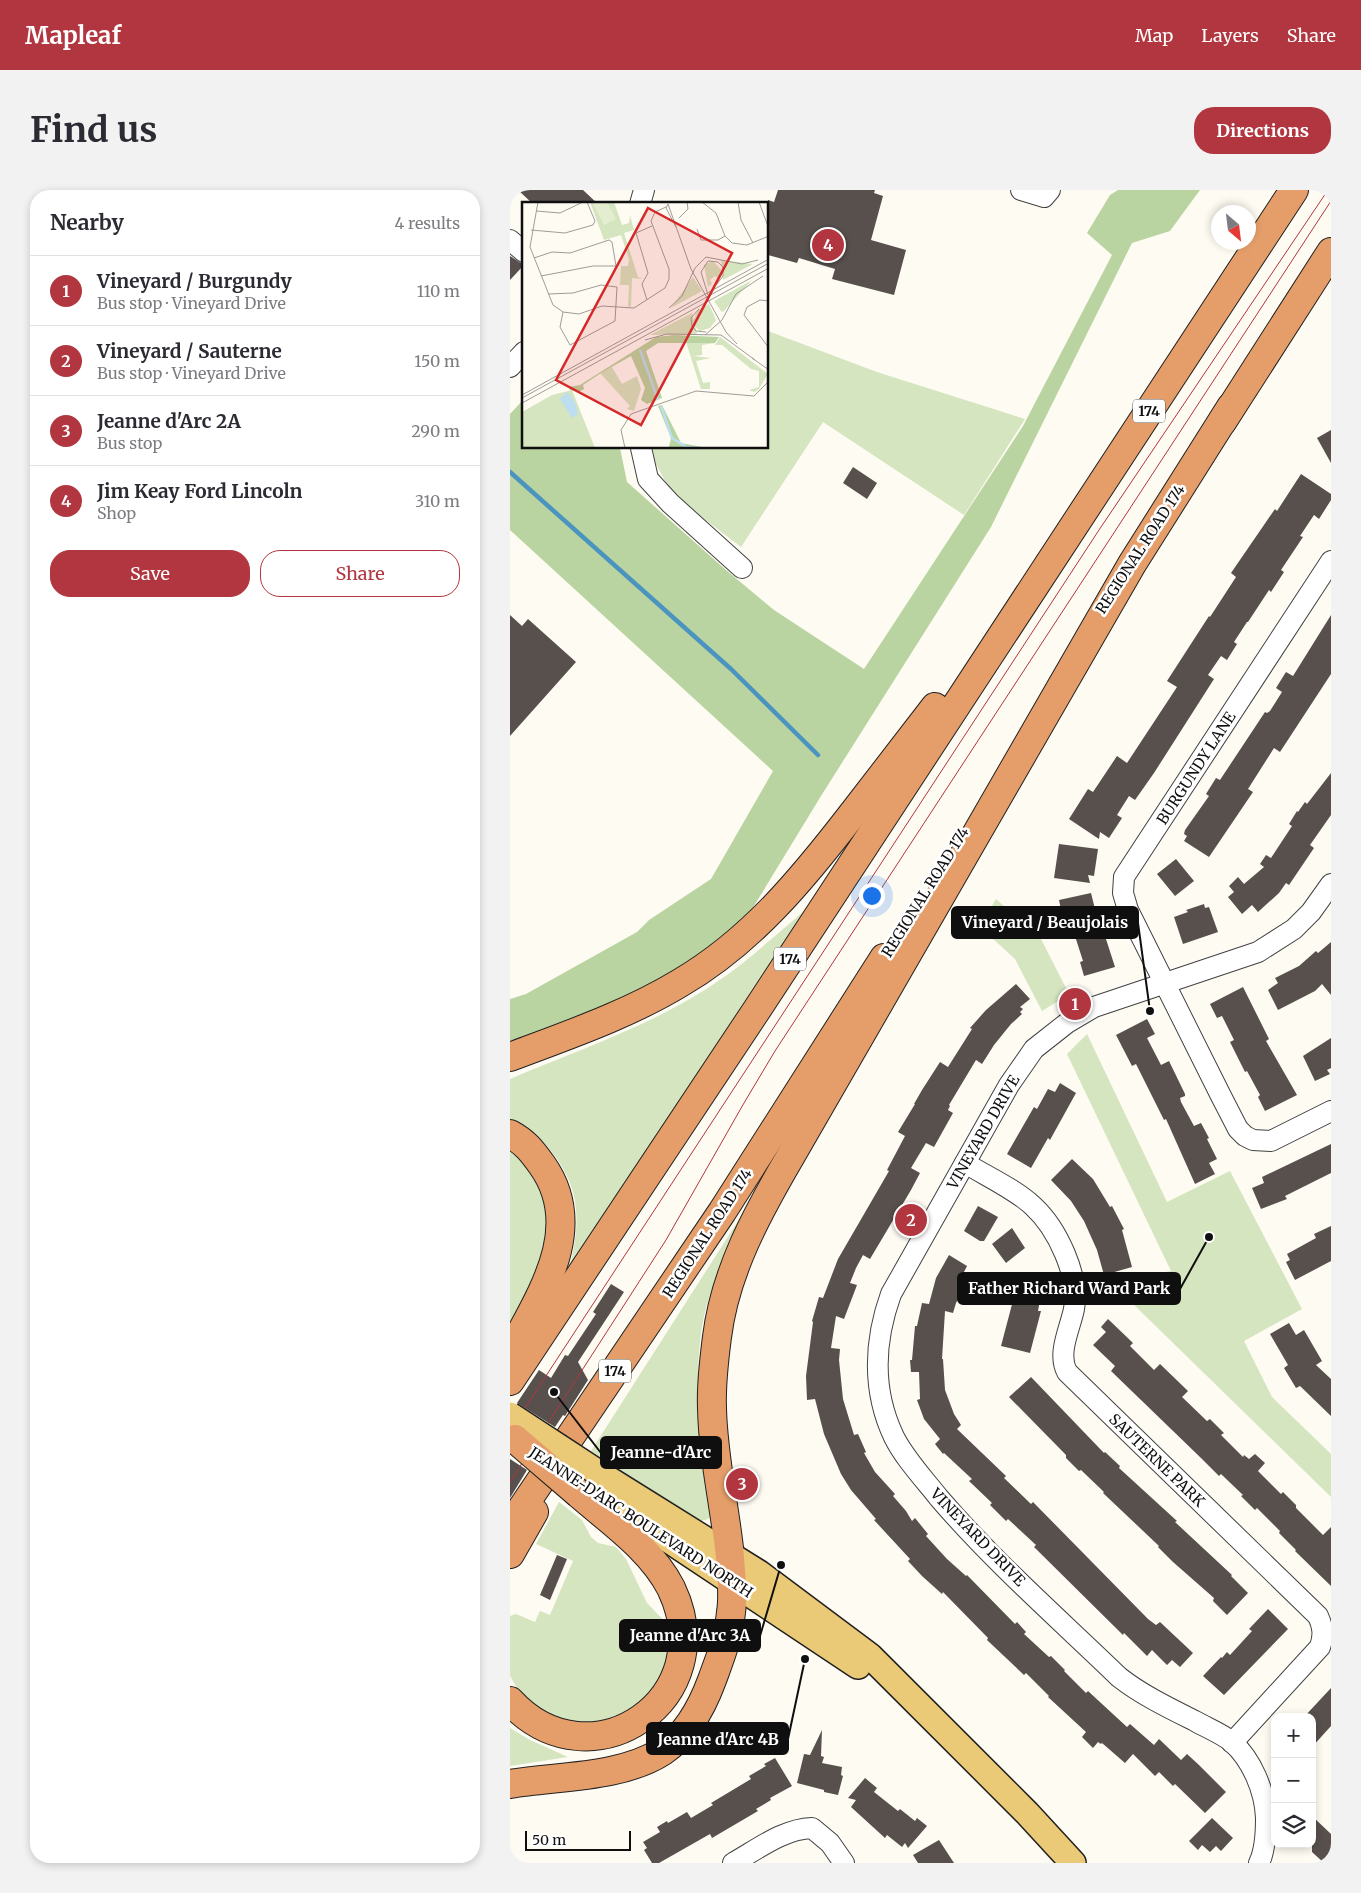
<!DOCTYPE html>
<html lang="en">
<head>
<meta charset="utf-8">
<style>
  body { margin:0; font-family:Merriweather,serif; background:#f2f2f3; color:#2b2b33 }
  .controls { position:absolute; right:15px; bottom:15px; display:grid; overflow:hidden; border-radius:10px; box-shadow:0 2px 8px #0003 }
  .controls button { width:45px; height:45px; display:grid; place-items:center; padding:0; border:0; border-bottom:1px solid #e1e1e2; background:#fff; color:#2b2b33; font:25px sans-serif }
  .compass { position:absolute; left:701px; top:15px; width:45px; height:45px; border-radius:50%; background:#fff; box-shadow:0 2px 8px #0003; rotate:152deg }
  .scale { position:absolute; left:15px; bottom:12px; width:106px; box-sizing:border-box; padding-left:5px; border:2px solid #0f0f0f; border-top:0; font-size:14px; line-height:18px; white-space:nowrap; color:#0f0f0f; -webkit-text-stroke:4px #fff; paint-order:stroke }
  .you { position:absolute; left:361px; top:705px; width:18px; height:18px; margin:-12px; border:4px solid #fff; border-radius:50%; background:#1a73e8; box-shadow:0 0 0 8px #1a73e833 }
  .badge { display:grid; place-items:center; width:32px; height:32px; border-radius:50%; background:#b1363f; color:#fff; font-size:16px; font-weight:700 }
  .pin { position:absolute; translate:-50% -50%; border:2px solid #fff; box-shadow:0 1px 5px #0006 }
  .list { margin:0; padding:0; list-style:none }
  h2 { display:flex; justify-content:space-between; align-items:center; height:65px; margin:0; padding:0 20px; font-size:21px }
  h2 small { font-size:16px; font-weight:400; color:#7c7c81 }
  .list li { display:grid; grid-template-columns:32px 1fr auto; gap:15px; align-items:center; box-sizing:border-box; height:70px; padding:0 20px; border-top:1px solid #e1e1e2 }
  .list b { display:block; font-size:19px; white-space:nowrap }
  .list p { margin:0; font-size:16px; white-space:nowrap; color:#7c7c81 }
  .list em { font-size:16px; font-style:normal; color:#7c7c81 }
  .actions { display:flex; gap:10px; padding:15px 20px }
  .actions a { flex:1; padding:11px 0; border:1px solid #b1363f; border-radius:20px; text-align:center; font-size:18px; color:#b1363f }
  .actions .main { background:#b1363f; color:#fff }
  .icon { flex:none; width:28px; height:28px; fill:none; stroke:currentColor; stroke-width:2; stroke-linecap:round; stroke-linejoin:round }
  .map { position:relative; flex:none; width:821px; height:1673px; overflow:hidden; border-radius:20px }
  header { display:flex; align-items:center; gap:30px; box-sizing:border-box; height:70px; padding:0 25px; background:#b1363f; color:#fff }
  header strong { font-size:24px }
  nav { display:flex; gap:28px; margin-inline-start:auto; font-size:18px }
  .intro { display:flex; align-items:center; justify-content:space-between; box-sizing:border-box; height:120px; padding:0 30px }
  h1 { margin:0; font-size:35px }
  .button { padding:12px 22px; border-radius:20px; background:#b1363f; color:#fff; font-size:18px; font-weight:700 }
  main { display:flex; gap:30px; padding:0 30px }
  aside { flex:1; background:#fff; border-radius:20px; box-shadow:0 2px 8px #0003 }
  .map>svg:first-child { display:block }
  .green { fill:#d4e5bf }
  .forest { fill:#b9d4a0 }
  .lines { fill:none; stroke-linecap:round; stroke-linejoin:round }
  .stream { stroke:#4b94bf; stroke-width:4.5 }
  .building { fill:#57504d }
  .minor-casing { stroke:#424242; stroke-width:22 }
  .major-casing { stroke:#202020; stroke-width:28 }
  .highway-casing { stroke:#202020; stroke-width:30 }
  .minor { stroke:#fff; stroke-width:20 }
  .major { stroke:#eaca77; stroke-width:25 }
  .highway { stroke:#e59e6a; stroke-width:28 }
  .tram { stroke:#b1363f; stroke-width:1 }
  .major-bridge-casing { stroke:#202020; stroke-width:28; stroke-linecap:butt }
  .highway-bridge-casing { stroke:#202020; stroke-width:30; stroke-linecap:butt }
  .major-bridge { stroke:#eaca77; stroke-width:25 }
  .highway-bridge { stroke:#e59e6a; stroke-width:28 }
  .labels { text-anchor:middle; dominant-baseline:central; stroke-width:5; stroke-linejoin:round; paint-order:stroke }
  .shield { fill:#fff; stroke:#575757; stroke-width:1 }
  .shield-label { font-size:14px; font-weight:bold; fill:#0f0f0f }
  .street-label { font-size:15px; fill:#0f0f0f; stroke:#fff }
  .inset-river { fill:none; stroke:#bddef0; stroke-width:2.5 }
  .inset-road { fill:none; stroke:#9e9d98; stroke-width:1 }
  .view { fill:#d62828; fill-opacity:0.15; stroke:#d62828; stroke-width:2.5 }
  .inset-edge { fill:none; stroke:#0f0f0f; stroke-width:2.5 }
  .leader { fill:none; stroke:#0f0f0f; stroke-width:2 }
  .callout-dot { fill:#0f0f0f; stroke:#fff; stroke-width:2 }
  .callout { fill:#0f0f0f; stroke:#0f0f0f; stroke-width:2 }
  .callout-label { font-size:16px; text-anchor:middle; font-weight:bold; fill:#fff }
</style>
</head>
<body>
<header>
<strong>Mapleaf</strong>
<nav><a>Map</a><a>Layers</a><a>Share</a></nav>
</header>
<div class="intro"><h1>Find us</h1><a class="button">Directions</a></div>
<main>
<aside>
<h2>Nearby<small>4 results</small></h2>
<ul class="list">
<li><span class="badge">1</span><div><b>Vineyard / Burgundy</b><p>Bus stop · Vineyard Drive</p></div><em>110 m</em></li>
<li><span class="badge">2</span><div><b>Vineyard / Sauterne</b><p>Bus stop · Vineyard Drive</p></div><em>150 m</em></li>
<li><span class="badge">3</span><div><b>Jeanne d'Arc 2A</b><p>Bus stop</p></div><em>290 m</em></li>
<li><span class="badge">4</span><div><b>Jim Keay Ford Lincoln</b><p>Shop</p></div><em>310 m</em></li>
</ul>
<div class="actions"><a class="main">Save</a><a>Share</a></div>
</aside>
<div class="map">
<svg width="821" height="1673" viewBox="0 0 821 1673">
  <rect width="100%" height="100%" fill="#fefbf3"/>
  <g class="green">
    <polygon points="258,141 367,182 515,229 454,325 313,232 231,357 163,305 143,269 143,258 258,258"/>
    <polygon points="486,709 531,749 559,804 532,821 505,769 470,737"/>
    <path d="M293,722L60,1077C71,1028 71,996 37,956C26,944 15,934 0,929V889C73,858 152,832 217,785C243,766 268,743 293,722Z"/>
    <polygon points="577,844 657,1012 720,981 792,1119 734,1151 762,1207 821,1264 821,1307 618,1109 577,1114 569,1096 661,1081 557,864"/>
    <polygon points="0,956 33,993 45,1037 0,1150"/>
    <path d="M244,1006C225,1044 204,1084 194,1126C180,1191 195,1259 202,1324L198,1329L191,1331L81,1261Z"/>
    <polygon points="49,1312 72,1330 81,1347 88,1353 106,1357 116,1369 137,1413 163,1440 154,1497 100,1536 47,1531 11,1505 0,1486 0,1426 6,1424 25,1432 30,1421 40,1425 63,1371 26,1354"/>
    <polygon points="0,1538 20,1550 58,1567 0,1576"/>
  </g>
  <polygon class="forest" points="608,0 690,0 660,41 622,53 481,337 311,606 239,724 160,787 110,811 0,855 0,809 16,804 127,742 139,730 201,689 263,581 0,340 0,224 14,209 14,258 110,258 117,292 216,380 264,420 354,479 513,236 602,65 577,43 600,5"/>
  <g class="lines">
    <polyline class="stream" points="0,282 221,479 308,565"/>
  </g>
  <g class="building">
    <polygon points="8,0 73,0 88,14 23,14"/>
    <polygon points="268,0 365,0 364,3 373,6 361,50 396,60 384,105 322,89 325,79 289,68 287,73 258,65 258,10 264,12"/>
    <polygon points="0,66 14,75 0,90"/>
    <polygon points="821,240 821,273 807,248"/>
    <polygon points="343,277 367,293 357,309 333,293"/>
    <polygon points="791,284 821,304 821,310 809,329 804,325 790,346 793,347 771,380 774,382 761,402 759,400 738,432 737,432 724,452 727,454 717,470 711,466 698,485 704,489 644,583 625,610 619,606 607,625 612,628 599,648 590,642 589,649 559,629 578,599 583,602 607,566 617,573 667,497 657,491 699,426 700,427 726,387 721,383 765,319 767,321"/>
    <polygon points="0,425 12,436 18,429 66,472 0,546"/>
    <polygon points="821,425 821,484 770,562 764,558 738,599 743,602 699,667 674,651 677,646 674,644 675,640 699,606 696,604 706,588 710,590 755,522 757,523 760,521 772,502 766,498 776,482 783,486"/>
    <polygon points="821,583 821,625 800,655 804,658 779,695 776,693 769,703 748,722 742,715 732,724 718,707 724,702 719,696 728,687 734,694 754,677 750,674 756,665 761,668 782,636 779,634 787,621 788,622 795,612 797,614"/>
    <polygon points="549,654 588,659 584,686 578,685 580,693 544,688"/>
    <polygon points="666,669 684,691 665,706 647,684"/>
    <polygon points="581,703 592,747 595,746 605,777 574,786 570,772 573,771 564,743 556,744 549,710"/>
    <polygon points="694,714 695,718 699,717 708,742 673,754 664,727 678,722 676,720"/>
    <polygon points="821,752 821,805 812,794 805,801 768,820 758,800 768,793 765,788 789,776 806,761 808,763"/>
    <polygon points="506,794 520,809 510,817 513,819 510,822 512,824 501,834 484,855 472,874 466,870 439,915 440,916 438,920 443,923 424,957 416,953 401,978 410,983 401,1000 360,1069 353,1065 346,1078 340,1093 347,1095 334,1129 326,1126 321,1158 330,1159 329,1170 333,1209 344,1245 348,1244 356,1262 354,1263 365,1282 385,1304 383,1306 396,1321 402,1331 405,1328 418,1344 416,1346 437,1369 456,1386 457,1385 505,1434 507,1432 516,1442 514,1444 539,1467 541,1466 555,1480 554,1481 576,1503 578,1501 617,1537 620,1534 644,1555 649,1549 671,1570 677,1564 689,1575 716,1602 695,1623 665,1594 663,1596 649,1582 645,1586 623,1564 615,1573 592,1553 591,1554 588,1552 583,1558 572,1547 576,1542 538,1507 539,1506 516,1483 514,1485 477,1450 478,1448 433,1402 432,1404 412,1386 398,1371 400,1369 364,1330 366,1329 341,1300 331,1284 314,1244 305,1209 297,1210 296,1186 303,1132 302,1131 309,1107 313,1108 328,1069 379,981 377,980 395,946 388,942 405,914 404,914 412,900 430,872 438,877 462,839 460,838 476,820"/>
    <polygon points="733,797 759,849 756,851 787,905 755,921 748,907 750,905 737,881 735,882 720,852 724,850 712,826 707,828 700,814"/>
    <polygon points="637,829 645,844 637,848 651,875 659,871 675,904 675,906 670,908 671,912 684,936 691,933 699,948 697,949 707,969 699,973 705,984 685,994 656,929 654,930 626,874 622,876 606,845"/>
    <polygon points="821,848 821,878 817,880 820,884 805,891 793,866"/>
    <polygon points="550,893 566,903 540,950 538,948 521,978 497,964 524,917 527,919 538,899 545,902"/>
    <polygon points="821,954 821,983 775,1006 777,1009 751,1019 742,998 754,993 752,987"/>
    <polygon points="562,969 583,989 600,1017 602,1016 614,1039 612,1040 622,1077 594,1085 587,1060 574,1031 561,1011 541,990"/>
    <polygon points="468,1016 488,1027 474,1051 470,1051 454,1041"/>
    <polygon points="821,1036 821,1071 785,1090 776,1072 780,1070 777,1064 806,1048 804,1044"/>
    <polygon points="502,1038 515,1058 496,1073 482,1054"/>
    <polygon points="439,1065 457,1076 454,1082 461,1086 446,1113 443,1123 435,1121 432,1169 433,1169 435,1200 444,1224 451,1235 447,1239 496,1286 494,1288 521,1314 523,1312 638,1429 646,1435 650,1432 683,1463 670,1477 662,1470 657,1475 642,1460 637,1466 614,1443 613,1445 524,1357 526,1355 498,1329 496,1331 480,1315 482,1313 459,1291 462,1289 434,1263 433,1264 425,1254 430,1249 414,1229 407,1210 410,1209 409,1182 401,1182 400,1170 402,1170 405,1136 407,1136 412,1113 419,1114 426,1088"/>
    <polygon points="101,1094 114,1102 68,1172 78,1190 55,1226 53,1225 45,1237 7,1213 29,1180 41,1188 55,1165 58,1166 86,1124 83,1122"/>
    <polygon points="519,1095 532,1098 528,1121 531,1121 520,1163 491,1156 505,1103 512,1107"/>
    <polygon points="598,1129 623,1153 620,1156 644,1180 650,1174 678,1201 672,1207 697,1231 700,1229 714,1243 711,1245 733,1267 734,1265 739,1269 745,1264 755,1273 748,1281 771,1304 773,1302 786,1315 786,1318 813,1345 821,1337 821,1396 785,1361 786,1360 769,1343 770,1341 747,1318 745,1320 731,1306 733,1305 711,1284 709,1286 691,1268 601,1181 605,1176 583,1155 596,1142 591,1137"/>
    <polygon points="779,1133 786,1145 794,1140 812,1171 806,1175 821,1189 821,1226 790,1196 786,1198 774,1178 778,1175 760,1144"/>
    <polygon points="521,1187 594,1263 595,1262 610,1276 609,1278 667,1331 665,1332 722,1385 721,1386 738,1403 717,1425 703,1411 704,1408 663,1372 648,1357 649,1356 593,1303 594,1302 571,1280 569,1281 556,1268 556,1265 499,1207"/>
    <polygon points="0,1269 17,1280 0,1308"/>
    <polygon points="47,1365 57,1369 40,1410 30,1405"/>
    <polygon points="758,1419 778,1439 714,1505 693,1486 711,1467 712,1468 717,1462 720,1465 742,1441 739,1439"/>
    <polygon points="821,1498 821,1536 802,1557 802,1527 794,1527"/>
    <polygon points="312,1540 311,1566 314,1567 312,1573 332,1577 331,1585 333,1586 328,1605 314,1602 314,1600 287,1593 294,1564 300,1565"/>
    <polygon points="265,1568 282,1596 260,1608 261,1610 246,1619 248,1621 202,1648 200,1644 149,1673 142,1673 134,1660 137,1658 133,1652 150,1642 147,1637 157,1631 158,1633 177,1622 181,1628 203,1615 201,1613 241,1589 239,1586 256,1576 254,1574"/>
    <polygon points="355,1588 367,1598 364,1602 388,1621 390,1619 405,1631 407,1628 417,1636 398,1658 395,1653 392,1657 377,1645 375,1648 341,1617 346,1610 338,1608"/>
    <polygon points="802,1626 821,1644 821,1673 814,1673 802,1662"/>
    <polygon points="702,1628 723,1648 711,1661 706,1656 700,1662 692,1655 688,1660 679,1651"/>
    <polygon points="429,1650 444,1673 408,1673 403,1665"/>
  </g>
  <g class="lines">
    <g class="minor-casing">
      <g id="minor">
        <polyline points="511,0 534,7 540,0"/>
        <polyline points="130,14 134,0"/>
        <polyline points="0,50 14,62"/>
        <polyline points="0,177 14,162"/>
        <polyline points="131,258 138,289 160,313 232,378"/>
        <polyline points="821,371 614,687 613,703 618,720 711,906 728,939 735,946 743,950 761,951 821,921"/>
        <path d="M455,973C476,986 505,999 523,1016C547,1038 570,1086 564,1119C560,1139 547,1163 557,1182L808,1426C813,1437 814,1445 810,1457L722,1553"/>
        <path d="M223,1673C248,1659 273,1639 302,1638L320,1653L334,1673"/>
        <path d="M749,1673C755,1661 756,1641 756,1628C755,1601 742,1570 722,1552C711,1543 697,1538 685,1531C659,1518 632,1505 609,1487C548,1428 484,1372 429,1308C414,1289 395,1269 384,1247C362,1201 364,1151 381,1104L499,895L524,859L557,833L584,817L748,762L784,739L801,722L821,694"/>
      </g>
    </g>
    <g class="major-casing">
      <g id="major">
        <polyline points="84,1280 249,1383 360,1466 517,1623 563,1673"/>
        <polyline points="79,1297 348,1476"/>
      </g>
    </g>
    <g class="highway-casing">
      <g id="highway">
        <polyline points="712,232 821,62"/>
        <path d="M0,867C58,845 117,825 170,793C242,751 294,687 344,622C371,587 398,552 425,517"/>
        <path d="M0,944C15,952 22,961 32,975C77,1038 30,1106 0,1163"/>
        <polyline points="0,1191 248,818 784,0"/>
        <polyline points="0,1336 212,1022 374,768"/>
        <polyline points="0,1364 24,1322"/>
        <path d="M0,1511C81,1599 214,1508 161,1398C141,1359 101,1332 69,1304"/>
        <path d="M0,1594C48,1586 112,1588 153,1561C178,1544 192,1517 202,1490C210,1468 219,1446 221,1422C224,1404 221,1385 220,1367C215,1317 203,1268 202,1218C201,1194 204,1170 207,1147C215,1082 247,1024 279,969L622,374L721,217"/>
      </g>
    </g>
    <use href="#minor" class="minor"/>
    <use href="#major" class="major"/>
    <use href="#highway" class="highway"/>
    <g class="tram">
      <polyline points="0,1241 589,340 818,0"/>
      <polyline points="0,1292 156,1050 234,913 265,861 821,11"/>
    </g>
    <g class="major-bridge-casing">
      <polyline id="major-bridge" points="0,1225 84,1280"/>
    </g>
    <g class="highway-bridge-casing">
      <polyline id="highway-bridge" points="5,1249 69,1304"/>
    </g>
    <use href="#major-bridge" class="major-bridge"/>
    <use href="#highway-bridge" class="highway-bridge"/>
  </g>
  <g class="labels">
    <g class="shield">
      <rect x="623" y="209.5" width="32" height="23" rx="4"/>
      <rect x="264" y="757.5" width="32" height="23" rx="4"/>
      <rect x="89" y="1169.5" width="32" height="23" rx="4"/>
    </g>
    <g class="shield-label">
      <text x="639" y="221">174</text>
      <text x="280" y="769">174</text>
      <text x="105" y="1181">174</text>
    </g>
    <g class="street-label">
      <text transform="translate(630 359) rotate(-57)">REGIONAL ROAD 174</text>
      <text transform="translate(686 578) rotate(-57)">BURGUNDY LANE</text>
      <text transform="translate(415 702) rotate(-58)">REGIONAL ROAD 174</text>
      <text transform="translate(473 942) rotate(-60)">VINEYARD DRIVE</text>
      <text transform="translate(197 1043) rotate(-57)">REGIONAL ROAD 174</text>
      <text transform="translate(647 1270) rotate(44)">SAUTERNE PARK</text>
      <text transform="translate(131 1332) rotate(33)">JEANNE-D'ARC BOULEVARD NORTH</text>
      <text transform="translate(468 1347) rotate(46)">VINEYARD DRIVE</text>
    </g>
  </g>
  <g transform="translate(12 12)">
    <rect width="246" height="246" fill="#fefbf3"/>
    <path d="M68,0H92L100,23L107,21L108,13L112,28L102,31L116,75L121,77L110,76L109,104L106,105L107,83H98L99,64H106L107,57L99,33L82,38ZM199,58L231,62L201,78ZM191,59L200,69L196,76L193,74L188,78L190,82L186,85L182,63ZM171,75L180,89L149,106ZM230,78L201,110L199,109L192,99ZM187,102L194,118L188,126L178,129L170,122L176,108ZM170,111L175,132L128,133ZM198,135L246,172L236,188L232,190L227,188L237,185V169L229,167L200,143H193ZM164,140L193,141L180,143V153L171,154L189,156L174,159L181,181L188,180V187H179ZM90,165L100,182L115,174L119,187L112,209L105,207L108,204L78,171ZM50,188L73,246H0V210L30,193Z" fill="#d4e5bf"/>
    <path d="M152,133L197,135L193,141H136L124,149L140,196L125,202L119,198L123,186L109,154L79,171L61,183L62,187L57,190L48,188L47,185L58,183L134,135ZM140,203L159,241L185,246L147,245L149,236L136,204Z" fill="#b9d4a0"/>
    <path d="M85,0L94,17L82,23L71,1Z" fill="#e4edd0"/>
    <path d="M45,190L53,200L56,212L50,216L38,197Z" fill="#bddef0"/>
    <path class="inset-river" d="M118,148L136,198M139,204L150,236L164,245L178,246"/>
    <path class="inset-road" d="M16,0L8,45L31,103L41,110L57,112L80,104L112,106L143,86L147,77V67L129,19L133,10L144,5M180,0L194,11L203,34L210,41L225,43L247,34M216,0L219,18L231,41M237,0L247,27M14,9L38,11L61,0M157,16L166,7L165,0M154,25L144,6L146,2L169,67L204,130L215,142M175,27L179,38H196L203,34M9,28L43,31L71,23L73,19L65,0M12,56L30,50L48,51L87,38L90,40L94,64H71L19,74M26,92L51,91L79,83L95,85L93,119L48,143L38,125L41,110M186,93L179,70L186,59L196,60L201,65V74L195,82M125,98L120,82L126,71L114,31L130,24M247,99L238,98L225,105L222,113L247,146M147,106L160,94L173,66L184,55L220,62L236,58M177,107L169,116L170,124L174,129L184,130M183,133L200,118L214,92L241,74M123,138L145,132L199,133L233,158M230,156L247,168M0,193L247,57M0,196L247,61M0,201L247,66M103,246L99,228L109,212L174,189L232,194L247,179"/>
    <path class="view" d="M126,6L210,51L119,223L34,178Z"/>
    <rect width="246" height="246" class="inset-edge"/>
  </g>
  <path class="leader" d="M640 821L628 733M699 1047L670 1099M44 1202L91 1263M271 1375L250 1446M295 1469L278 1549"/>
  <g class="callout-dot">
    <circle cx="640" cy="821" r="5"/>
    <circle cx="699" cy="1047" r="5"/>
    <circle cx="44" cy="1202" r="5"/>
    <circle cx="271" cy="1375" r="5"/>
    <circle cx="295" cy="1469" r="5"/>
  </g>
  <g class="callout">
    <rect x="442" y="717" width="186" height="31" rx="5"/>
    <rect x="448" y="1083" width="222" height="31" rx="5"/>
    <rect x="91" y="1247" width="120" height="31" rx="5"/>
    <rect x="110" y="1430" width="140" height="31" rx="5"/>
    <rect x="137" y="1533" width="141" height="31" rx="5"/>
  </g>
  <g class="callout-label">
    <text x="535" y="738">Vineyard / Beaujolais</text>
    <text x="559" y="1104">Father Richard Ward Park</text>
    <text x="151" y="1268">Jeanne-d'Arc</text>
    <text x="180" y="1451">Jeanne d'Arc 3A</text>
    <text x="208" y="1555">Jeanne d'Arc 4B</text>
  </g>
</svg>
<div class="controls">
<button>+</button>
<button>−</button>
<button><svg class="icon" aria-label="layers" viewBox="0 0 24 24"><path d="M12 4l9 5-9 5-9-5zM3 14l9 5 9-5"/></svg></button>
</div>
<svg class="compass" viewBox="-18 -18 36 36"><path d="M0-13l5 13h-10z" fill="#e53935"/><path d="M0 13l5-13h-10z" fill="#7c7c81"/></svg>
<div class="scale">50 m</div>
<div class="you"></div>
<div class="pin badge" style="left:565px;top:814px">1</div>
<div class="pin badge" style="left:401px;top:1030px">2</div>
<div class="pin badge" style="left:232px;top:1294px">3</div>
<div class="pin badge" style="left:318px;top:55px">4</div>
</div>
</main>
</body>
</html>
